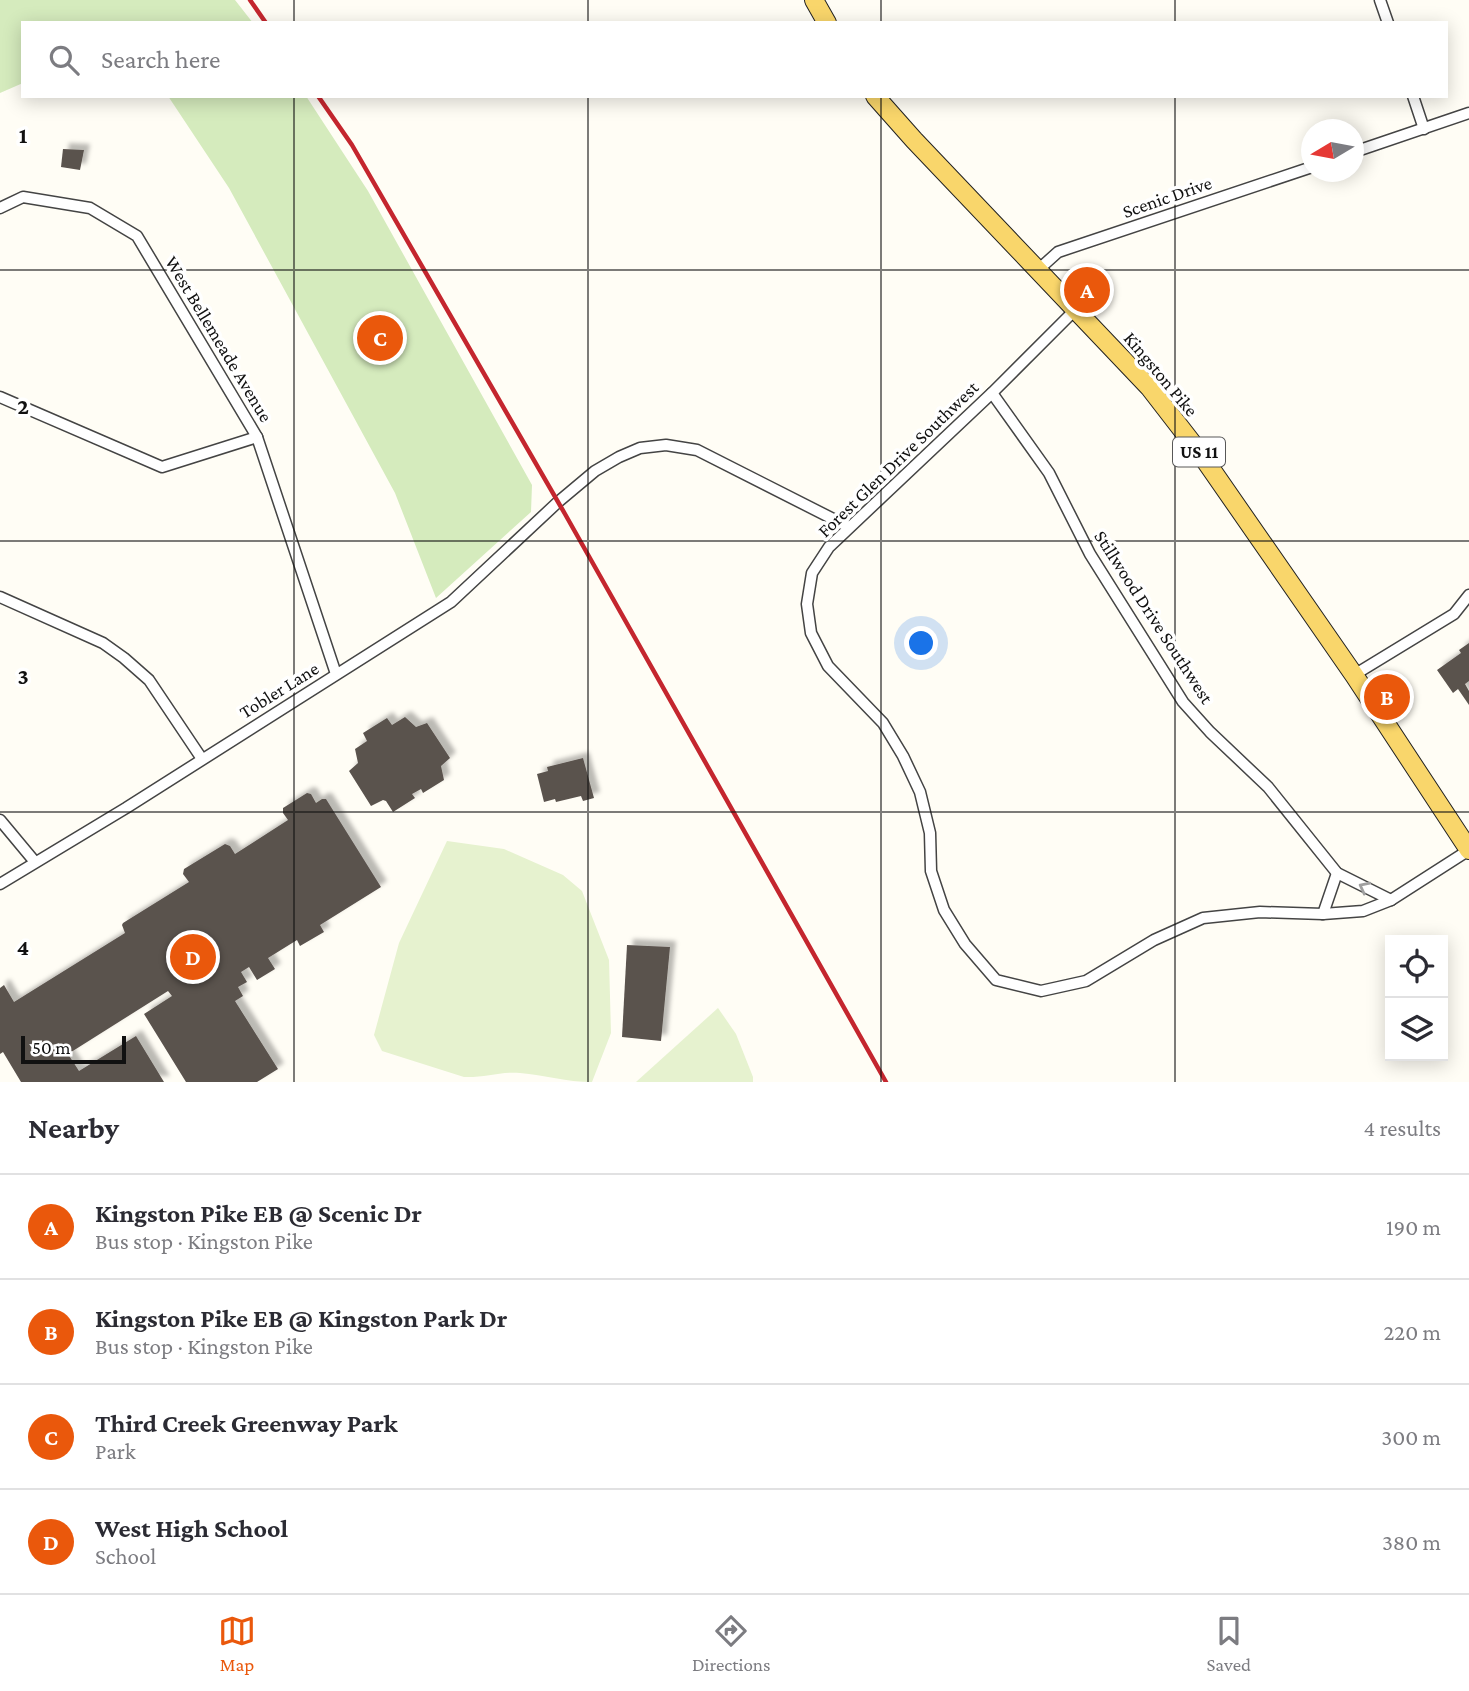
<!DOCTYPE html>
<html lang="en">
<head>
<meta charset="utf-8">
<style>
  body { margin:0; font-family:"Crimson Pro",serif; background:#f7f7f7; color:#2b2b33 }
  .controls { position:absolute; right:21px; bottom:21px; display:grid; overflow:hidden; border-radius:0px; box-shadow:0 4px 18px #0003 }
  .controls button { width:63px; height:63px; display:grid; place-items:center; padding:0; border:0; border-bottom:2px solid #e1e1e2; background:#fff; color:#2b2b33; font:35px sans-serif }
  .compass { position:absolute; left:1301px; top:119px; width:63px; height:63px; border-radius:50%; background:#fff; box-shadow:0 4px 18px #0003; rotate:260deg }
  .scale { position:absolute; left:21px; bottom:18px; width:105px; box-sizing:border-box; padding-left:7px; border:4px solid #111; border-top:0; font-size:19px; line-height:24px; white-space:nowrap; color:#111; -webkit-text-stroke:5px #fff; paint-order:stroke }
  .you { position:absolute; left:922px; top:644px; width:24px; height:24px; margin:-18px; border:5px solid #fff; border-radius:50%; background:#1a73e8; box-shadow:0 0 0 10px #1a73e833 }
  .badge { display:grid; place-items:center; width:46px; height:46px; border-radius:50%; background:#ea580c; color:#fff; font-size:23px; font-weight:700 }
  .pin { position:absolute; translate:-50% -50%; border:4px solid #fff; box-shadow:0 2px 7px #0006 }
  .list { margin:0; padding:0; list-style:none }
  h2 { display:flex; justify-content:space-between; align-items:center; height:91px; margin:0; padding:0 28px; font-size:30px }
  h2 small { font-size:23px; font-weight:400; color:#7c7c81 }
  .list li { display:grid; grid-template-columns:46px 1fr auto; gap:21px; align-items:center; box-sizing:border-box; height:105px; padding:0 28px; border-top:2px solid #e1e1e2 }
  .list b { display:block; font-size:26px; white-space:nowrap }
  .list p { margin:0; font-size:23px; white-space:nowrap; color:#7c7c81 }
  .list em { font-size:23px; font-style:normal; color:#7c7c81 }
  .icon { flex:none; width:38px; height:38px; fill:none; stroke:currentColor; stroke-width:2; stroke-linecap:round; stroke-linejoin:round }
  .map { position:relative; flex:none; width:1469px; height:1082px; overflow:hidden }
  .search { position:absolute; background:#fff; box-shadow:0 4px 18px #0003; left:21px; right:21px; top:21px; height:77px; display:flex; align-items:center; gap:18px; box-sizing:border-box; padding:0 24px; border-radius:0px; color:#7c7c81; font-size:26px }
  .sheet { height:511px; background:#fff }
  nav { display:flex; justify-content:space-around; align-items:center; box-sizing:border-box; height:98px; border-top:2px solid #e1e1e2; background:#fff; font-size:19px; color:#7c7c81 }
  nav a { display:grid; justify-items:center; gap:4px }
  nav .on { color:#ea580c }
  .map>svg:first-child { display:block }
  .green { fill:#d5ebbd }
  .pitch { fill:#e6f2cf }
  .building { fill:#5a524d; filter:url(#shadow) }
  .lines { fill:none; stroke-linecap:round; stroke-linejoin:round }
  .street-casing { stroke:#444; stroke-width:13 }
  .primary-casing { stroke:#222; stroke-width:20 }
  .street { stroke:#fff; stroke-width:10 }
  .primary { stroke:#f9d66b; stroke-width:18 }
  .rail { stroke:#c4262e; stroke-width:4.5 }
  .oneway { stroke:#a0a0a0 }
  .grid { fill:none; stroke:#111; stroke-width:2; stroke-opacity:0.55 }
  .labels { text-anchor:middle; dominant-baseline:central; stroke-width:7; stroke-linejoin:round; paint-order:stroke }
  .shield { fill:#fff; stroke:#585858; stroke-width:2 }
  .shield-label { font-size:18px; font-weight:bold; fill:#111 }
  .street-label { font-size:19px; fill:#111; stroke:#fff }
  .grid-label { font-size:23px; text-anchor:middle; font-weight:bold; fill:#111; stroke:#fff; stroke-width:7; stroke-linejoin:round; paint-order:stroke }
</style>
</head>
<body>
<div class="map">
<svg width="1469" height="1082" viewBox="0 0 1469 1082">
  <defs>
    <filter id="shadow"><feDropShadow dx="6" dy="-6" stdDeviation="2" flood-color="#0004"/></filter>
  </defs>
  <rect width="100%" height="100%" fill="#fffdf5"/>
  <g class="green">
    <polygon points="0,0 235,0 253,23 23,23 23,83 0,93"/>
    <polygon points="168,96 306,96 368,191 532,485 531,512 436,598 395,493 229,188"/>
  </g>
  <g class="pitch">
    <path d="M447,841L504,849L563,875L582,891L609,960L611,1033L592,1082C567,1082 544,1075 520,1073C502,1071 483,1078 464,1077L382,1051L374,1035L399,943Z"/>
    <polygon points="718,1008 736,1034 753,1077 753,1082 636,1082"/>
  </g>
  <g class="building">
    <polygon points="63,149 84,150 80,170 61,167"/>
    <polygon points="1469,643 1469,681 1465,684 1469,691 1469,705 1458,689 1453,693 1437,670 1461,653 1459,650"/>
    <polygon points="405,717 416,727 427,723 450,758 441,766 444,780 423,793 421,789 412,794 415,798 393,812 386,801 383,800 371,806 349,771 358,763 355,749 367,741 363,733 387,718 392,725"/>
    <polygon points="583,758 594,798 583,801 581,796 556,802 555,799 544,802 537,774 548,771 547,767"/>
    <polygon points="307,793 311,794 316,803 322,799 326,799 381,887 320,925 324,932 300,946 297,940 268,958 275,969 257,980 249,967 241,972 247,982 238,987 243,996 235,1001 278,1069 257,1082 186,1082 144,1014 172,996 168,991 68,1054 79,1071 136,1036 164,1082 21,1082 3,1052 0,1054 0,988 4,985 14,1002 125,933 122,925 123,923 189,882 183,874 184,869 225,844 230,846 235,854 288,820 283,813 283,808"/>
    <polygon points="627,945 670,947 661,1041 622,1037"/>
  </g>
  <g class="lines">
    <g class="street-casing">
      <g id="street">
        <polyline points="1380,0 1388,23"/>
        <polyline points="1413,96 1424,129"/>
        <polyline points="1354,152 1469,113"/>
        <polyline points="0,208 23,197 90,208 137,236 257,437 336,674"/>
        <polyline points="1038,270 1058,252 1312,167"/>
        <polyline points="1076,309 992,393 829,547 812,573 807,604 811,633 828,666 883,723 903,756 920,792 930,833 931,871 944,910 965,944 996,980 1041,991 1086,981 1154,940 1203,918 1260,912 1323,914 1363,911 1391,900 1469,850"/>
        <polyline points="992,393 1049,473 1090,554 1183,702 1210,732 1268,787 1337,873 1391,900"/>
        <polyline points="0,397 162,467 257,437"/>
        <polyline points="0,597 103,643 124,658 149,680 202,759"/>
        <polyline points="1354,675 1454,614 1469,595"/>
        <polyline points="0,820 35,862"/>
        <polyline points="0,884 126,808 451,602 558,502 595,471 619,457 640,448 666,445 697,450 849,527"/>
        <polyline points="1323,914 1337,873"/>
      </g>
    </g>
    <g class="primary-casing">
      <g id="primary">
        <polyline points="814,0 827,23"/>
        <polyline points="875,96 914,140 1149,387 1200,453 1354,675 1469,850"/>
      </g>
    </g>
    <use href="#street" class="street"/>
    <use href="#primary" class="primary"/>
    <g class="rail">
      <polyline points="250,0 266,23"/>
      <polyline points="318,96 352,145 565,514 886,1082"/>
    </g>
  </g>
  <defs><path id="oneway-chevron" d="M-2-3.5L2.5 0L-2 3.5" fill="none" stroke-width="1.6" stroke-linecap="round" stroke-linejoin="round" transform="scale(1.75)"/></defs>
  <use class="oneway" href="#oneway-chevron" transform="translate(1364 887) rotate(-153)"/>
  <path class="grid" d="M294,0V23M588,0V23M881,0V23M1175,0V23M294,96V1082M588,96V1082M881,96V1082M1175,96V1082M0,270H1469M0,541H1469M0,812H1469"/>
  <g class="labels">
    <rect class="shield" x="1173" y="437.5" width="52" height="29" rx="5"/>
    <g class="shield-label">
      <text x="1199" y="452">US 11</text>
    </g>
    <g class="street-label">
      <text transform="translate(1167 197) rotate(-19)">Scenic Drive</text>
      <text transform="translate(219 339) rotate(59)">West Bellemeade Avenue</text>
      <text transform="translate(1161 374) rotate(50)">Kingston Pike</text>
      <text transform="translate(898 459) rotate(-44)">Forest Glen Drive Southwest</text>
      <text transform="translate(1154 617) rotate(57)">Stillwood Drive Southwest</text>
      <text transform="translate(279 690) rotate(-32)">Tobler Lane</text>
    </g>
  </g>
  <g class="grid-label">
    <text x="23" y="143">1</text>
    <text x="23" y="414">2</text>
    <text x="23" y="684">3</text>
    <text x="23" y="955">4</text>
  </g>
</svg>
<div class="controls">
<button><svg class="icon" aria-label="locate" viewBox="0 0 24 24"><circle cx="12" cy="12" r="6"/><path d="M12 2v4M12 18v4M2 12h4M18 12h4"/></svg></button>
<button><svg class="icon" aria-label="layers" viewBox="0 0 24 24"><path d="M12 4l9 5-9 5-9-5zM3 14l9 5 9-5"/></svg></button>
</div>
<svg class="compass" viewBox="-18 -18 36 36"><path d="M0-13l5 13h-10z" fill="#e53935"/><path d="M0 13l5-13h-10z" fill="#7c7c81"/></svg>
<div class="scale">50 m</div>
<div class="you"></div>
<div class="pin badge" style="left:1087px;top:290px">A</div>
<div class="pin badge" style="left:1387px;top:697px">B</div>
<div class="pin badge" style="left:380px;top:338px">C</div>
<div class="pin badge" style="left:193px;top:957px">D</div>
<div class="search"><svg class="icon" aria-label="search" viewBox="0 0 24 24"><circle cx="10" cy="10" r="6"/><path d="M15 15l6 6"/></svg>Search here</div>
</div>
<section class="sheet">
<h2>Nearby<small>4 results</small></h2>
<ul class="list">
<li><span class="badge">A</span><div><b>Kingston Pike EB @ Scenic Dr</b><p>Bus stop · Kingston Pike</p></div><em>190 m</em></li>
<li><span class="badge">B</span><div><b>Kingston Pike EB @ Kingston Park Dr</b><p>Bus stop · Kingston Pike</p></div><em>220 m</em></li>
<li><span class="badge">C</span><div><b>Third Creek Greenway Park</b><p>Park</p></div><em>300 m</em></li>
<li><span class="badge">D</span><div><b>West High School</b><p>School</p></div><em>380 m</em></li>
</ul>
</section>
<nav>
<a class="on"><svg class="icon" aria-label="map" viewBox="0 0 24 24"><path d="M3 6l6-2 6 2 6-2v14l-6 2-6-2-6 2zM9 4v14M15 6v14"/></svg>Map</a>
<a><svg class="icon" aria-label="directions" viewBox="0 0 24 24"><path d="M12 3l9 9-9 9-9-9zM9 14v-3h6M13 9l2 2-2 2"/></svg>Directions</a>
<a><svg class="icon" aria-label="saved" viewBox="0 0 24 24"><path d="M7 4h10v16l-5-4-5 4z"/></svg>Saved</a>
</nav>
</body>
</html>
